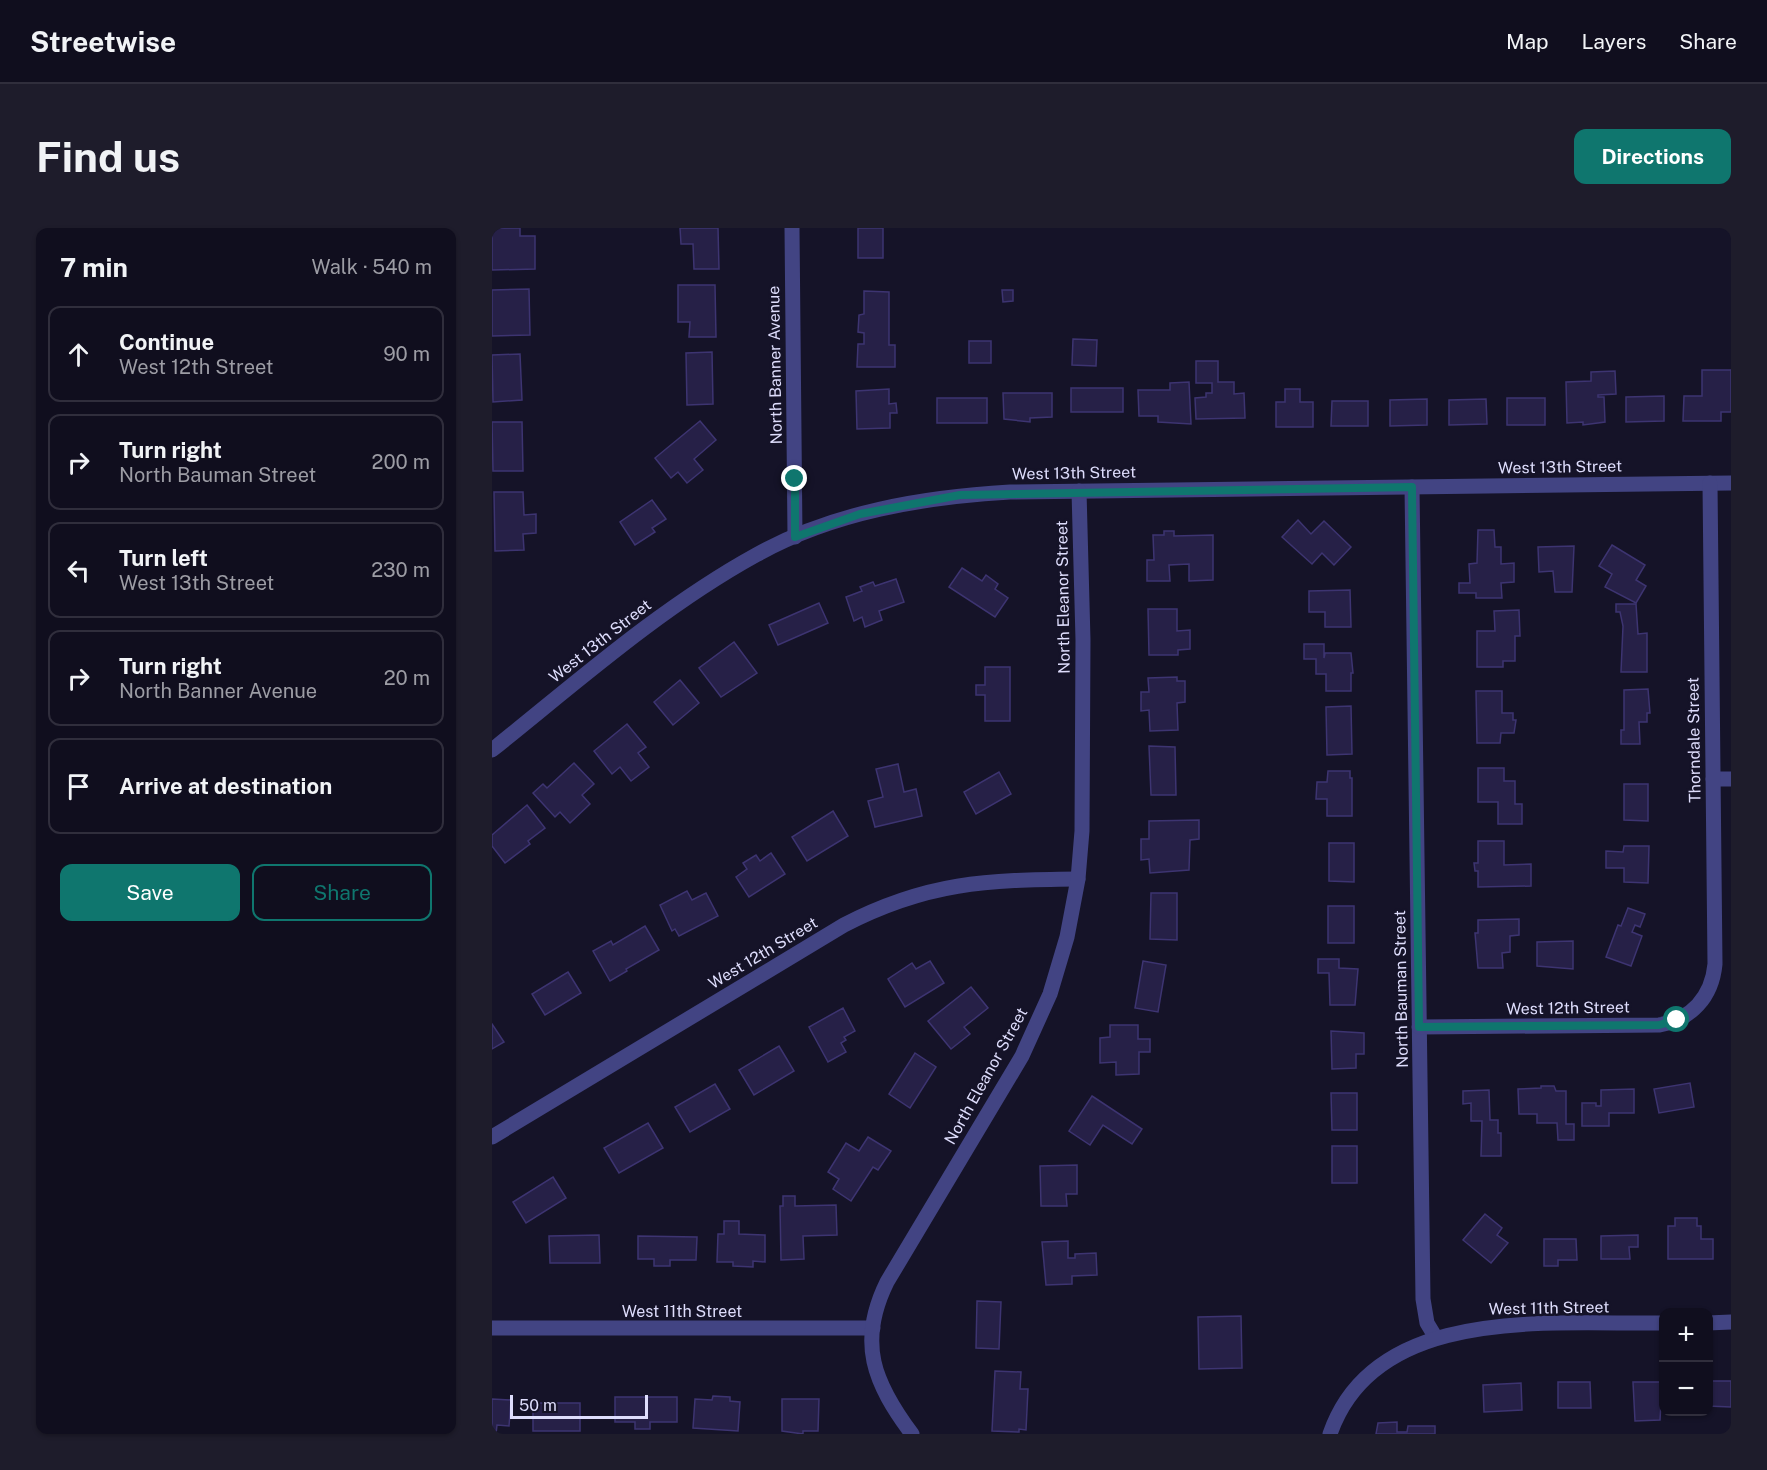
<!DOCTYPE html>
<html lang="en">
<head>
<meta charset="utf-8">
<style>
  body { margin:0; font-family:"Public Sans",sans-serif; background:#1e1c2b; color:#f1f3f6 }
  .controls { position:absolute; right:18px; bottom:18px; display:grid; overflow:hidden; border-radius:12px; box-shadow:0 2px 4px #0004 }
  .controls button { width:54px; height:54px; display:grid; place-items:center; padding:0; border:0; border-bottom:2px solid #302e3c; background:#100e1e; color:#f1f3f6; font:30px sans-serif }
  .scale { position:absolute; left:18px; bottom:15px; width:138px; box-sizing:border-box; padding-left:6px; border:3px solid #deddfc; border-top:0; font-size:16px; line-height:21px; white-space:nowrap; color:#deddfc; -webkit-text-stroke:4px #151328; paint-order:stroke }
  .stop { position:absolute; width:18px; height:18px; margin:-14px; border:4px solid #0f766e; border-radius:50%; background:#fff }
  .stop.end { background:#0f766e; border-color:#fff; box-shadow:0 2px 6px #0008 }
  .list { margin:0; padding:0; list-style:none }
  h2 { display:flex; justify-content:space-between; align-items:center; height:78px; margin:0; padding:0 24px; font-size:26px }
  h2 small { font-size:20px; font-weight:400; color:#9c9ca4 }
  .list li { display:grid; grid-template-columns:39px 1fr auto; gap:18px; align-items:center; box-sizing:border-box; height:96px; margin:0 12px 12px; padding:0 12px; border:2px solid #302e3c; border-radius:12px }
  .list b { display:block; font-size:22px; white-space:nowrap }
  .list p { margin:0; font-size:20px; white-space:nowrap; color:#9c9ca4 }
  .list em { font-size:20px; font-style:normal; color:#9c9ca4 }
  .actions { display:flex; gap:12px; padding:18px 24px }
  .actions a { flex:1; padding:14px 0; border:2px solid #0f766e; border-radius:12px; text-align:center; font-size:21px; color:#0f766e }
  .actions .main { background:#0f766e; color:#fff }
  .icon { flex:none; width:33px; height:33px; fill:none; stroke:currentColor; stroke-width:2; stroke-linecap:round; stroke-linejoin:round }
  .map { position:relative; flex:none; width:1239px; height:1206px; overflow:hidden; border-radius:12px }
  header { display:flex; align-items:center; gap:36px; box-sizing:border-box; height:84px; padding:0 30px; background:#100e1e; border-bottom:2px solid #302e3c }
  header strong { font-size:28px }
  nav { display:flex; gap:33px; margin-inline-start:auto; font-size:21px }
  .intro { display:flex; align-items:center; justify-content:space-between; box-sizing:border-box; height:144px; padding:0 36px }
  h1 { margin:0; font-size:42px }
  .button { padding:15px 27px; border-radius:12px; background:#0f766e; color:#fff; font-size:21px; font-weight:700 }
  main { display:flex; gap:36px; padding:0 36px }
  aside { flex:1; background:#100e1e; border-radius:12px; box-shadow:0 2px 4px #0004 }
  .map>svg:first-child { display:block }
  .building { fill:#262047; stroke:#3d3471; stroke-width:1.5 }
  .lines { fill:none; stroke-linecap:round; stroke-linejoin:round }
  .street { stroke:#424483; stroke-width:15 }
  .route { stroke:#0f766e; stroke-width:8 }
  .labels { text-anchor:middle; dominant-baseline:central; stroke-width:5; stroke-linejoin:round; paint-order:stroke }
  .street-label { font-size:16px; fill:#deddfc; stroke:#151328 }
</style>
</head>
<body>
<header>
<strong>Streetwise</strong>
<nav><a>Map</a><a>Layers</a><a>Share</a></nav>
</header>
<div class="intro"><h1>Find us</h1><a class="button">Directions</a></div>
<main>
<aside>
<h2>7 min<small>Walk · 540 m</small></h2>
<ul class="list">
<li><svg class="icon" aria-label="ahead" viewBox="0 0 24 24"><path d="M12 20V5M6 11l6-6 6 6"/></svg><div><b>Continue</b><p>West 12th Street</p></div><em>90 m</em></li>
<li><svg class="icon" aria-label="right" viewBox="0 0 24 24"><path d="M7 20v-9h11M14 6l5 5-5 5"/></svg><div><b>Turn right</b><p>North Bauman Street</p></div><em>200 m</em></li>
<li><svg class="icon" aria-label="left" viewBox="0 0 24 24"><path d="M17 20v-9H6M10 6l-5 5 5 5"/></svg><div><b>Turn left</b><p>West 13th Street</p></div><em>230 m</em></li>
<li><svg class="icon" aria-label="right" viewBox="0 0 24 24"><path d="M7 20v-9h11M14 6l5 5-5 5"/></svg><div><b>Turn right</b><p>North Banner Avenue</p></div><em>20 m</em></li>
<li><svg class="icon" aria-label="arrive" viewBox="0 0 24 24"><path d="M6 21V4h12l-3 4 3 4H6"/></svg><div><b>Arrive at destination</b></div></li>
</ul>
<div class="actions"><a class="main">Save</a><a>Share</a></div>
</aside>
<div class="map">
<svg width="1239" height="1206" viewBox="0 0 1239 1206">
  <rect width="100%" height="100%" fill="#151328"/>
  <g class="building">
    <polygon points="0,0 28,0 28,8 43,8 43,41 0,42"/>
    <polygon points="188,0 226,0 227,41 202,41 201,16 189,16"/>
    <rect x="366" y="0" width="25" height="30"/>
    <polygon points="186,57 223,57 224,109 197,109 198,94 186,94"/>
    <polygon points="37,61 38,107 0,108 0,62"/>
    <polygon points="510,62 521,62 521,73 511,74"/>
    <polygon points="372,63 397,64 397,117 403,117 403,139 365,139 366,116 372,116 372,105 366,104 367,87 372,86"/>
    <polygon points="581,111 605,112 604,138 580,137"/>
    <rect x="477" y="113" width="22" height="22"/>
    <polygon points="220,124 221,176 195,177 194,125"/>
    <polygon points="28,126 30,172 1,174 0,127"/>
    <polygon points="704,133 726,133 726,154 742,154 742,166 752,165 753,190 704,191 703,170 714,169 714,165 720,165 720,155 704,155"/>
    <polygon points="1210,142 1239,142 1239,184 1229,184 1229,193 1191,193 1192,168 1210,168"/>
    <polygon points="1123,143 1124,166 1106,167 1106,169 1112,169 1113,194 1091,197 1091,194 1075,195 1074,154 1099,153 1099,144"/>
    <polygon points="697,154 699,196 666,194 666,188 647,188 646,162 678,162 678,155"/>
    <rect x="579" y="160" width="52" height="24"/>
    <polygon points="397,161 397,176 404,175 405,185 398,185 398,200 365,201 364,163"/>
    <polygon points="793,161 808,161 808,174 821,174 821,199 784,199 784,174 793,174"/>
    <polygon points="511,165 560,165 560,189 538,190 538,194 512,191"/>
    <polygon points="1172,168 1172,193 1134,194 1134,169"/>
    <rect x="445" y="170" width="50" height="25"/>
    <rect x="1015" y="170" width="38" height="27"/>
    <polygon points="935,171 935,197 898,198 898,172"/>
    <polygon points="994,171 995,196 957,197 957,172"/>
    <polygon points="840,173 876,173 876,198 839,198"/>
    <polygon points="208,193 224,212 202,231 211,242 195,255 186,244 179,250 163,230"/>
    <polygon points="0,194 30,194 31,243 1,243"/>
    <polygon points="2,264 31,264 32,287 44,286 44,305 31,306 32,322 3,323"/>
    <polygon points="160,272 174,291 160,300 163,304 143,317 128,294"/>
    <polygon points="806,292 819,306 832,293 859,319 842,337 830,325 820,336 790,309"/>
    <polygon points="986,302 1002,302 1003,319 1009,319 1009,336 1022,335 1022,354 1009,355 1010,370 984,370 984,365 967,365 967,355 978,355 977,336 985,335"/>
    <polygon points="672,303 682,303 682,308 721,307 721,352 697,353 697,336 677,337 678,353 655,353 655,332 662,332 661,307 672,307"/>
    <polygon points="1120,317 1153,337 1144,352 1154,358 1144,375 1113,359 1120,346 1107,338"/>
    <polygon points="1082,318 1080,364 1063,364 1061,343 1047,344 1046,319"/>
    <polygon points="470,340 490,353 494,347 506,356 503,361 516,370 503,389 457,359"/>
    <polygon points="404,351 412,374 387,383 390,392 373,399 370,389 362,393 354,369 370,363 368,359 381,354 383,358"/>
    <polygon points="858,362 859,399 833,399 833,384 817,384 817,363"/>
    <polygon points="327,375 336,395 286,417 277,397"/>
    <polygon points="1124,376 1144,376 1146,406 1155,405 1155,444 1129,444 1131,398 1128,384 1124,384"/>
    <polygon points="656,381 685,381 685,403 698,402 698,421 686,422 686,427 657,427"/>
    <polygon points="1027,382 1028,408 1023,408 1023,433 1011,433 1011,439 985,439 985,403 1003,403 1002,383"/>
    <polygon points="242,414 265,445 229,469 207,440"/>
    <polygon points="812,416 832,416 832,430 833,425 859,425 861,445 859,445 859,463 834,463 834,446 824,446 824,431 812,431"/>
    <polygon points="493,439 518,439 518,493 493,493 493,467 484,467 484,457 493,457"/>
    <polygon points="685,449 685,453 693,453 693,474 685,475 686,502 658,503 657,482 649,483 649,464 657,464 656,450"/>
    <polygon points="188,452 207,475 181,497 162,474"/>
    <polygon points="1156,461 1158,485 1155,485 1155,494 1147,494 1148,516 1129,516 1129,502 1132,502 1132,462"/>
    <polygon points="984,463 1010,463 1010,485 1021,485 1021,492 1024,492 1022,505 1009,505 1008,515 985,515"/>
    <polygon points="859,478 860,526 835,527 834,479"/>
    <polygon points="135,496 154,519 146,525 157,539 139,553 128,539 120,546 102,523"/>
    <polygon points="657,518 683,519 684,567 659,567"/>
    <polygon points="82,535 102,556 90,567 98,576 78,595 68,584 63,589 41,565 51,556 55,560"/>
    <polygon points="406,536 412,564 424,561 430,588 383,599 376,573 391,569 384,541"/>
    <polygon points="986,540 1012,540 1012,553 1023,553 1023,576 1030,576 1030,596 1006,596 1006,574 986,574"/>
    <polygon points="836,543 858,543 858,550 860,550 860,588 835,588 835,571 824,571 825,554 835,554"/>
    <polygon points="507,544 519,566 484,586 472,564"/>
    <polygon points="1132,556 1156,556 1156,593 1132,592"/>
    <polygon points="35,577 53,600 36,613 38,616 13,635 0,618 0,607"/>
    <polygon points="341,583 356,608 315,633 300,609"/>
    <polygon points="707,592 707,611 698,612 697,642 658,645 657,631 649,632 649,611 657,611 657,593"/>
    <polygon points="986,613 1012,613 1012,637 1039,636 1039,658 986,659 986,643 983,643 982,635 986,635"/>
    <polygon points="837,615 862,615 862,654 837,653"/>
    <polygon points="1132,618 1157,618 1156,655 1132,654 1132,640 1114,640 1114,623 1131,624"/>
    <polygon points="279,625 293,646 257,669 244,649 255,641 251,635 264,627 268,633"/>
    <polygon points="195,663 200,672 214,665 226,688 187,708 183,701 180,703 168,677"/>
    <polygon points="659,665 685,665 685,712 658,711"/>
    <rect x="836" y="678" width="26" height="37"/>
    <polygon points="1136,680 1153,686 1148,699 1143,697 1140,704 1150,708 1139,738 1114,729 1126,697 1129,698"/>
    <polygon points="1027,691 1027,707 1018,708 1018,724 1010,725 1011,740 986,740 983,705 986,705 986,692"/>
    <polygon points="153,698 167,722 134,741 135,743 118,753 101,723 119,713 121,717"/>
    <polygon points="1081,713 1081,741 1045,738 1045,714"/>
    <polygon points="826,731 847,731 847,740 866,741 863,777 838,777 837,745 826,745"/>
    <polygon points="438,733 452,755 413,779 396,751 420,735 424,741"/>
    <polygon points="651,733 674,737 666,784 643,780"/>
    <polygon points="76,744 89,765 53,787 40,766"/>
    <polygon points="479,759 496,780 472,799 478,806 459,821 436,793"/>
    <polygon points="351,780 363,803 352,809 354,812 349,815 354,824 336,834 317,799"/>
    <polygon points="0,796 12,814 0,821"/>
    <polygon points="618,797 646,797 646,811 658,811 658,824 647,824 647,846 624,847 624,834 608,835 608,810 618,809"/>
    <polygon points="839,803 872,805 872,826 864,826 864,840 840,841"/>
    <polygon points="287,818 302,843 262,867 247,842"/>
    <polygon points="423,825 444,839 418,880 397,866"/>
    <polygon points="1198,855 1202,879 1167,885 1162,861"/>
    <polygon points="223,856 238,881 198,904 183,879"/>
    <polygon points="1049,858 1062,858 1064,863 1074,863 1074,896 1082,896 1082,912 1066,912 1065,895 1045,895 1045,886 1027,886 1026,861 1049,860"/>
    <polygon points="1142,861 1142,885 1117,885 1117,898 1090,898 1090,875 1104,875 1104,878 1109,878 1109,862"/>
    <polygon points="997,862 998,892 1006,892 1006,905 1009,905 1009,928 989,928 990,893 979,893 979,875 971,876 971,863"/>
    <polygon points="839,865 865,865 865,902 840,902"/>
    <polygon points="600,868 650,901 640,916 611,897 598,917 577,903"/>
    <polygon points="156,895 171,920 127,945 112,920"/>
    <polygon points="376,909 399,923 386,942 381,939 359,973 341,961 347,951 336,944 354,915 367,923"/>
    <rect x="840" y="918" width="25" height="37"/>
    <polygon points="585,937 585,966 574,966 575,978 549,978 548,938"/>
    <polygon points="61,949 74,970 34,995 21,974"/>
    <polygon points="291,968 303,968 303,978 344,977 345,1007 311,1008 312,1031 289,1032 288,978 291,978"/>
    <polygon points="993,986 1010,1000 1005,1007 1016,1015 999,1035 971,1012"/>
    <polygon points="1183,990 1205,990 1205,998 1209,998 1209,1011 1221,1011 1221,1031 1176,1031 1176,998 1183,998"/>
    <polygon points="232,993 247,993 247,1006 273,1007 273,1034 261,1033 261,1039 241,1038 241,1034 225,1034 226,1006 232,1006"/>
    <polygon points="107,1007 108,1035 58,1035 57,1008"/>
    <polygon points="1146,1007 1146,1019 1137,1019 1138,1031 1109,1031 1109,1008"/>
    <polygon points="146,1008 205,1009 204,1032 178,1032 178,1038 162,1038 162,1031 146,1031"/>
    <polygon points="1052,1011 1084,1011 1085,1032 1066,1032 1066,1038 1052,1038"/>
    <polygon points="576,1013 576,1030 583,1030 583,1026 604,1025 605,1047 580,1048 580,1056 554,1057 550,1014"/>
    <polygon points="485,1073 509,1074 507,1121 484,1120"/>
    <polygon points="749,1088 750,1140 707,1141 706,1089"/>
    <polygon points="503,1143 529,1144 528,1161 536,1161 534,1202 527,1201 527,1204 500,1203"/>
    <polygon points="1216,1153 1239,1153 1239,1179 1216,1178"/>
    <polygon points="1066,1154 1098,1154 1099,1180 1066,1180"/>
    <polygon points="1141,1154 1170,1154 1168,1192 1143,1193"/>
    <polygon points="1029,1155 1030,1182 992,1184 991,1157"/>
    <polygon points="221,1168 238,1169 238,1173 248,1174 246,1203 201,1200 203,1171 220,1172"/>
    <polygon points="123,1169 185,1169 185,1194 158,1194 158,1201 143,1201 143,1194 123,1194"/>
    <polygon points="0,1171 19,1172 17,1198 5,1197 4,1206 0,1206"/>
    <polygon points="290,1171 327,1171 326,1203 311,1203 311,1206 290,1203"/>
    <rect x="41" y="1175" width="47" height="28"/>
    <polygon points="905,1194 905,1204 915,1204 916,1198 943,1198 943,1206 884,1206 886,1195"/>
  </g>
  <g class="lines">
    <g class="street">
      <polyline points="300,0 303,309"/>
      <polyline points="920,259 931,1071 935,1095 944,1110"/>
      <path d="M0,522C85,454 168,380 264,327C341,284 432,269 518,264L1239,255"/>
      <polyline points="1221,551 1239,551"/>
      <path d="M927,799L1167,797C1199,792 1220,769 1223,736L1218,255"/>
      <path d="M0,909L352,697C435,654 494,652 586,651"/>
      <polyline points="1216,1095 1239,1094"/>
      <polyline points="0,1100 381,1100"/>
      <path d="M420,1206C382,1155 365,1115 395,1054L530,828L558,766L575,709L586,651L590,603L591,412L587,263"/>
      <path d="M838,1206C883,1075 1062,1097 1172,1095"/>
    </g>
  </g>
  <g class="lines">
    <polyline class="route" points="303,251 303,309 368,286 468,267 920,259 927,799 1167,797 1185,792"/>
  </g>
  <g class="labels">
    <g class="street-label">
      <text transform="translate(283 137) rotate(-91)">North Banner Avenue</text>
      <text transform="translate(1068 239) rotate(-1)">West 13th Street</text>
      <text transform="translate(582 245) rotate(-1)">West 13th Street</text>
      <text transform="translate(571 369) rotate(-91)">North Eleanor Street</text>
      <text transform="translate(108 413) rotate(-38)">West 13th Street</text>
      <text transform="translate(1202 512) rotate(-91)">Thorndale Street</text>
      <text transform="translate(271 725) rotate(-31)">West 12th Street</text>
      <text transform="translate(909 761) rotate(-91)">North Bauman Street</text>
      <text transform="translate(1076 780) rotate(-1)">West 12th Street</text>
      <text transform="translate(494 848) rotate(-61)">North Eleanor Street</text>
      <text transform="translate(1057 1080) rotate(-1)">West 11th Street</text>
      <text x="190" y="1083">West 11th Street</text>
    </g>
  </g>
</svg>
<div class="controls">
<button>+</button>
<button>−</button>
</div>
<div class="scale">50 m</div>
<div class="stop" style="left:1185px;top:792px"></div>
<div class="stop end" style="left:303px;top:251px"></div>
</div>
</main>
</body>
</html>
